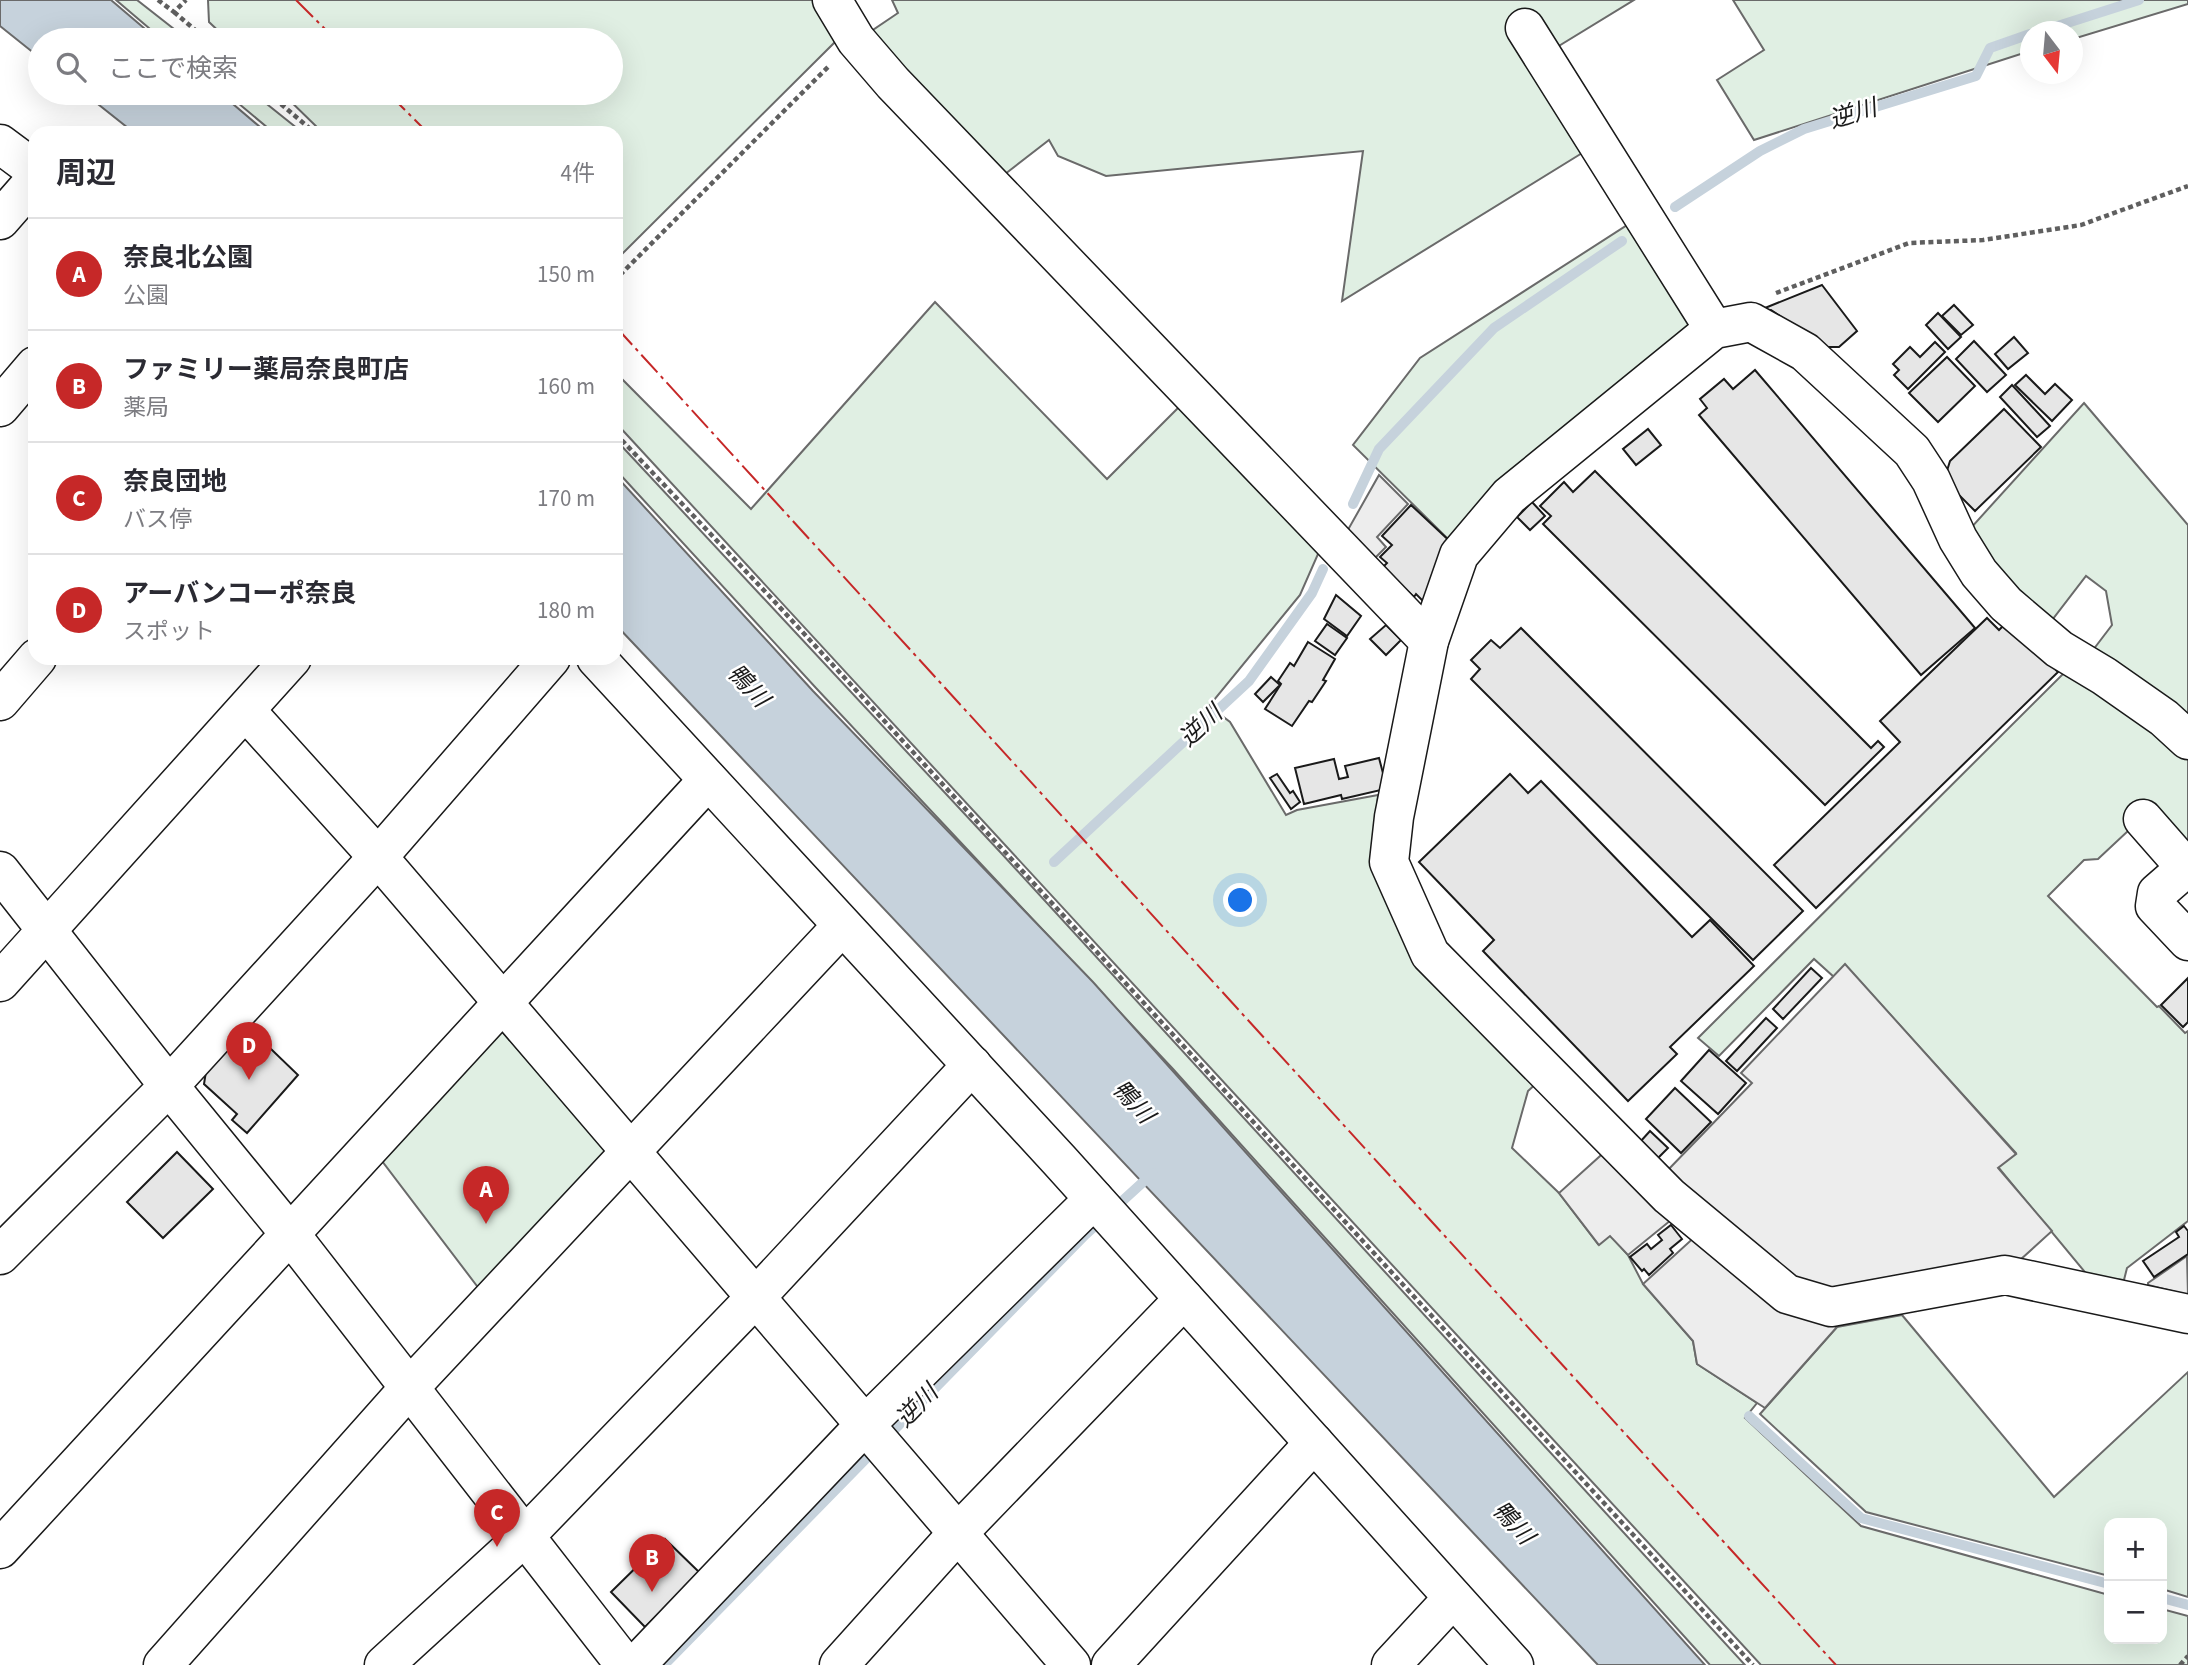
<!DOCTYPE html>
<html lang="ja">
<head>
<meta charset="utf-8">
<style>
  body { margin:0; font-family:"Source Sans 3","Noto Sans JP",sans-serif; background:#f2f2f3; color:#2b2b33 }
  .controls { position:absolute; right:21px; bottom:21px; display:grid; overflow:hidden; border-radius:14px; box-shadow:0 7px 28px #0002 }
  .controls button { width:63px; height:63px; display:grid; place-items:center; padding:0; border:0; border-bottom:2px solid #e1e1e2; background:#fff; color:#2b2b33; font:35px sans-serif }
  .compass { position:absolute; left:2020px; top:21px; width:63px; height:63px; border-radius:50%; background:#fff; box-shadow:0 7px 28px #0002; rotate:164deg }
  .you { position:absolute; left:1241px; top:901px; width:24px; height:24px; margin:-18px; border:5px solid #fff; border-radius:50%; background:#1a73e8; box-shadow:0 0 0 10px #1a73e833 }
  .badge { display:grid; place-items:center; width:46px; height:46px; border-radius:50%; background:#c62828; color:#fff; font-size:23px; font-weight:700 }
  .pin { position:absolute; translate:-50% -58px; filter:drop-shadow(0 2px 4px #0008) }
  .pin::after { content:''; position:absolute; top:37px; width:24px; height:21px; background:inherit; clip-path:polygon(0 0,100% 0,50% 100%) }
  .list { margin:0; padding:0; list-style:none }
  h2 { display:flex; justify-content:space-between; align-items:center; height:91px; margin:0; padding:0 28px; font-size:30px }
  h2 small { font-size:23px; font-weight:400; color:#7c7c81 }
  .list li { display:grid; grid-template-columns:46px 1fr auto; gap:21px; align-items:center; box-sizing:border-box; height:112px; padding:0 28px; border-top:2px solid #e1e1e2 }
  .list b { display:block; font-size:26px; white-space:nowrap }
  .list p { margin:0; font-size:23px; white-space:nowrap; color:#7c7c81 }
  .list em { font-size:23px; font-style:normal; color:#7c7c81 }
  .icon { flex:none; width:38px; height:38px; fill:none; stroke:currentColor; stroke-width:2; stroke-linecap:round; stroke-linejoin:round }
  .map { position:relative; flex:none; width:2188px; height:1665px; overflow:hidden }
  .search { position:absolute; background:#fff; box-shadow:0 7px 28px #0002; left:28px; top:28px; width:595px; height:77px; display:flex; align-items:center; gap:18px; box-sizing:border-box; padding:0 24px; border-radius:38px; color:#7c7c81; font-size:26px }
  .panel { position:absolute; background:#fff; box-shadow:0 7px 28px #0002; left:28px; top:126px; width:595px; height:539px; border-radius:21px }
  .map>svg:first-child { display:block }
  .green { fill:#e0efe3; stroke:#6a6a6a; stroke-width:2 }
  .parking { fill:#ededed; stroke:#6a6a6a; stroke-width:2 }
  .water { fill:#c6d2dc; stroke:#6a6a6a; stroke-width:2 }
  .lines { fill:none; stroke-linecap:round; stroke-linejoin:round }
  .stream { stroke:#c6d2dc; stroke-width:10 }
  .building { fill:#e6e6e6; stroke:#1a1a1a; stroke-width:2 }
  .minor-casing { stroke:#1a1a1a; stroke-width:41 }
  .path { stroke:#5f5f5f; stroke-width:4.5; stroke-dasharray:5 3.5; stroke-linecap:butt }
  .minor { stroke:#fff; stroke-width:38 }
  .power { stroke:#c62828; stroke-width:2; stroke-dasharray:24 5 3.5 5; stroke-linecap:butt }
  .labels { text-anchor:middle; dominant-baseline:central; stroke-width:5; stroke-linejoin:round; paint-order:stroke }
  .water-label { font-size:24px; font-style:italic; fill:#1a1a1a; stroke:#fff }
</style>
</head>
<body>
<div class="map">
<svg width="2188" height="1665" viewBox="0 0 2188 1665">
  <rect width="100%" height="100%" fill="#fff"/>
  <g class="green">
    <polygon points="116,0 137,0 188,40 163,40"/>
    <polygon points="208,0 819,0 842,35 616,260 616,133 323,133 282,93 611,93 611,40 228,40 209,22"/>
    <polygon points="892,0 1634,0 1531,63 1587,150 1342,301 1363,151 1106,176 1058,156 1049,140 1000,178 867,34 898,13"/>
    <polygon points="1733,0 2188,0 2188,4 2073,39 2072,32 2030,32 2030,51 1754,140 1717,80 1764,50"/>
    <polygon points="226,93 253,93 303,133 274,133"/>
    <polygon points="1632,222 1699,326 1448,539 1353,445 1420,358"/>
    <polygon points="935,302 1107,479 1185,401 1322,545 1300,595 1209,706 1230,722 1286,815 1297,810 1378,795 1373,853 1540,1080 1528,1091 1512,1148 1559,1193 1598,1244 1610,1235 1628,1255 1643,1284 1693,1341 1697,1364 1757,1403 1745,1418 1861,1526 2109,1595 2109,1639 2162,1639 2162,1609 2188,1616 2188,1665 1761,1665 616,423 616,373 751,509"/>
    <polygon points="2084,403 2188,525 2188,731 2093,650 2112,625 2106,591 2086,576 2049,624 2013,595 1969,530"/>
    <polygon points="616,440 1002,854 1745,1665 1710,1665 1173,1069 816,688 616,470"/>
    <polygon points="2070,667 2188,752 2188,851 2145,815 2098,859 2084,860 2048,896 2157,1007 2159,1006 2185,1033 2188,1031 2188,1221 2127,1268 2124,1280 2089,1277 1998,1167 2016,1153 1845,965 1834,977 1814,959 1719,1056 1698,1038"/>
    <polygon points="500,1029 608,1153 480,1290 379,1157"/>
    <polygon points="1902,1315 2054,1497 2188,1372 2188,1597 2162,1589 2162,1523 2109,1523 2109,1576 1866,1512 1760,1414 1837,1327"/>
  </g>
  <g class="parking">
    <polygon points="1379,475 1408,504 1377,537 1386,547 1372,561 1345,535"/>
    <polygon points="1845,964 2016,1154 1998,1168 2052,1231 2020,1260 1831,1294 1791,1282 1666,1172 1752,1083 1741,1073"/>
    <polygon points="1609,1148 1676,1216 1628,1255 1610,1236 1599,1245 1559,1193"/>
    <polygon points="1699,1233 1787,1310 1837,1327 1765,1408 1697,1364 1693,1341 1643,1284"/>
    <polygon points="2187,1256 2188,1295 2148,1285 2148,1283"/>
  </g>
  <g class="water">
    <polygon points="0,0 111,0 158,40 40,40 40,58 0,26"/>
    <polygon points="84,93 220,93 267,133 128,133 128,128"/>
    <polygon points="616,476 813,691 1093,982 1705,1665 1598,1665 616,625"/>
  </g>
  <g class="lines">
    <g class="stream">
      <polyline points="2039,32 2139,0"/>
      <polyline points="1675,207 1760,151 1804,129 1976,76 1990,48 2030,34"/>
      <polyline points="1353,504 1379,449 1494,328 1622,241"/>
      <polyline points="1054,862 1249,681 1312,593 1323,569"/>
      <polyline points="1749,1416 1861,1518 2109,1584"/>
      <polyline points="2162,1598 2188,1605"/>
      <polyline points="664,1665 1085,1235 1153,1173"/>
    </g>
  </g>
  <g class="building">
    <polygon points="1822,285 1857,331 1839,347 1826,347 1771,310 1765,311 1765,308"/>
    <polygon points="1954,305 1973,325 1961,335 1942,316"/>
    <polygon points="1938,313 1961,337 1948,349 1926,325"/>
    <polygon points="2014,337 2028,353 2008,369 1995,354"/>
    <polygon points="1974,341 2006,375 1987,392 1956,359"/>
    <polygon points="1935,342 1945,352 1908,389 1894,375 1899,370 1893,364 1910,347 1920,357"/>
    <polygon points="1947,357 1975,386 1938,422 1909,393"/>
    <polygon points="1755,370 1975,628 1921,675 1699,415 1707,408 1700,399 1724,379 1733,389"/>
    <polygon points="2026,375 2045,394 2055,384 2072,400 2052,421 2015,385"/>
    <polygon points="2012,385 2050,426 2037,437 2000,397"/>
    <polygon points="2004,409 2041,447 1975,511 1951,487 1946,474 1950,461"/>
    <polygon points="1648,429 1661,445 1636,465 1623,449"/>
    <polygon points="1595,471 1871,748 1878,741 1884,747 1825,805 1543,524 1551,516 1540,506 1564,482 1573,492"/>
    <polygon points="1532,502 1545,516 1530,530 1517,517"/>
    <polygon points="1411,505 1456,547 1427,605 1416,594 1414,597 1382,568 1387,563 1380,557 1392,545 1382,536"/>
    <polygon points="1336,595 1361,616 1347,636 1324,619"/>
    <polygon points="1987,618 1999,630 2007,622 2058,672 1816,908 1774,865 1900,742 1880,721"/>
    <polygon points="1327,624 1347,638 1335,655 1315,641"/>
    <polygon points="1386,625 1401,640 1386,655 1370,639"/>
    <polygon points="1521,628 1803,911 1753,960 1471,679 1480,669 1471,660 1491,640 1500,648"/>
    <polygon points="1308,642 1335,659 1323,680 1326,681 1312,702 1309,701 1292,726 1265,709 1281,684 1278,681 1290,663 1294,666"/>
    <polygon points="1271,677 1280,685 1263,702 1255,694"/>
    <polygon points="1379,758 1384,777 1381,790 1342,799 1341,795 1304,804 1295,768 1334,759 1339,779 1348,777 1345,766"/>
    <polygon points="1277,774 1290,793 1293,791 1300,802 1291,809 1270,778"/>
    <polygon points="1510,774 1528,793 1541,781 1692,937 1710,920 1754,966 1670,1047 1677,1054 1628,1101 1483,951 1494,940 1419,862"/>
    <polygon points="1811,968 1822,978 1783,1019 1773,1009"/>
    <polygon points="2188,978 2188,1022 2183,1027 2161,1005"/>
    <polygon points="1766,1018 1777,1028 1737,1071 1726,1061"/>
    <polygon points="245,1024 298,1075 247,1133 232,1120 237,1114 204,1084 207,1065"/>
    <polygon points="1709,1050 1746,1083 1718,1114 1681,1081"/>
    <polygon points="1675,1088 1711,1122 1681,1153 1646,1119"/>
    <polygon points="1650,1131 1668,1148 1657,1159 1640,1142"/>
    <polygon points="177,1152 213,1189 163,1238 127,1202"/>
    <polygon points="1671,1225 1682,1239 1670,1249 1673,1253 1649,1275 1644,1269 1642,1271 1630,1257 1647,1244 1651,1249 1662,1240 1658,1235"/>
    <polygon points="2184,1226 2188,1231 2188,1254 2154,1277 2143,1261 2179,1237 2176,1232"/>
    <polygon points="665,1539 700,1573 645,1627 611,1592"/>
  </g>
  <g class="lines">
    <g class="minor-casing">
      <g id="minor">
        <polyline points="832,0 856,40 893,83 1429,641"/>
        <polyline points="1525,28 1714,329"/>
        <polyline points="0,144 35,170"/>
        <polyline points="0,220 35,180"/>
        <polyline points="0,407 35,366"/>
        <polyline points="596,658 1060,1161 1514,1665"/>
        <polyline points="0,701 37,658"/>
        <polyline points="246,711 378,857 1071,1665"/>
        <polyline points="2188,740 2164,718 2104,676 2059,649 2006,604 1979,573 1958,539 1931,480 1912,451 1805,352 1751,322 1714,329 1509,496 1459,555 1429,641 1394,817 1389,862 1430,954 1669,1196 1787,1294 1831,1307 2005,1275 2188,1314"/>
        <polyline points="2143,819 2186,868"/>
        <polyline points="2188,866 2157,893 2155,906 2188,941"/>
        <polyline points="0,871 169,1086 290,1234 625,1665"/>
        <polyline points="0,982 292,658"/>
        <polyline points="0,1255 169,1086 378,857 551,658"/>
        <polyline points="0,1549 708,780"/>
        <polyline points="163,1665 410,1387 842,926"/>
        <polyline points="384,1665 525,1536 755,1298 972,1065"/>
        <polyline points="636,1665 864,1426 1094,1199"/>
        <polyline points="839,1665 957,1534 1184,1299"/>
        <polyline points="1111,1665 1314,1443"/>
        <polyline points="1391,1665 1453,1598"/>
      </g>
    </g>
    <g class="path">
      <polyline points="158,0 174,12 186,0"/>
      <polyline points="174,12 207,40"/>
      <polyline points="268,93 315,133"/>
      <polyline points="620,275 828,67"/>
      <polyline points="1776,293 1909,243 1983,240 2081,225 2188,186"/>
      <polyline points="616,434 774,601 1753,1665"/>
      <polyline points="2180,1665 2188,1656"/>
    </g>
    <use href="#minor" class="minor"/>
    <g class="power">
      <polyline points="296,0 336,40"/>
      <polyline points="388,93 428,133"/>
      <polyline points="616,327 1836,1665"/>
    </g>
  </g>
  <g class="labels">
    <g class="water-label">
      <text transform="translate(1853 114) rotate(-17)">逆川</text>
      <text transform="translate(748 686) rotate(47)">鴨川</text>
      <text transform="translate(1201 726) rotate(-43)">逆川</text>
      <text transform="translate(1133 1102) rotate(48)">鴨川</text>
      <text transform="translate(917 1406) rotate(-46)">逆川</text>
      <text transform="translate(1513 1523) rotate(48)">鴨川</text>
    </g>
  </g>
</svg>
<div class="controls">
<button>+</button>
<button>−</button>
</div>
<svg class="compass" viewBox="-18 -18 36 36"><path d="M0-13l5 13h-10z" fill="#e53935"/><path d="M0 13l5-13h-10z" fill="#7c7c81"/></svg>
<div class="you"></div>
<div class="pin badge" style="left:486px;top:1224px">A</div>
<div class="pin badge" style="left:652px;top:1592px">B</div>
<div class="pin badge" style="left:497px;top:1547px">C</div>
<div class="pin badge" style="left:249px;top:1080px">D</div>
<div class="search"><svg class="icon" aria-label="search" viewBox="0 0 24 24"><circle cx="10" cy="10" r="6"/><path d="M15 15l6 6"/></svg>ここで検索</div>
<section class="panel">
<h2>周辺<small>4件</small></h2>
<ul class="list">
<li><span class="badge">A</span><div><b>奈良北公園</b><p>公園</p></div><em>150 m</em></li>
<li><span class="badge">B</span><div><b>ファミリー薬局奈良町店</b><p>薬局</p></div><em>160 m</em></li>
<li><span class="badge">C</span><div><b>奈良団地</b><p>バス停</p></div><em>170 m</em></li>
<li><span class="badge">D</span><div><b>アーバンコーポ奈良</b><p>スポット</p></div><em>180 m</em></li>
</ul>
</section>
</div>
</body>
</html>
